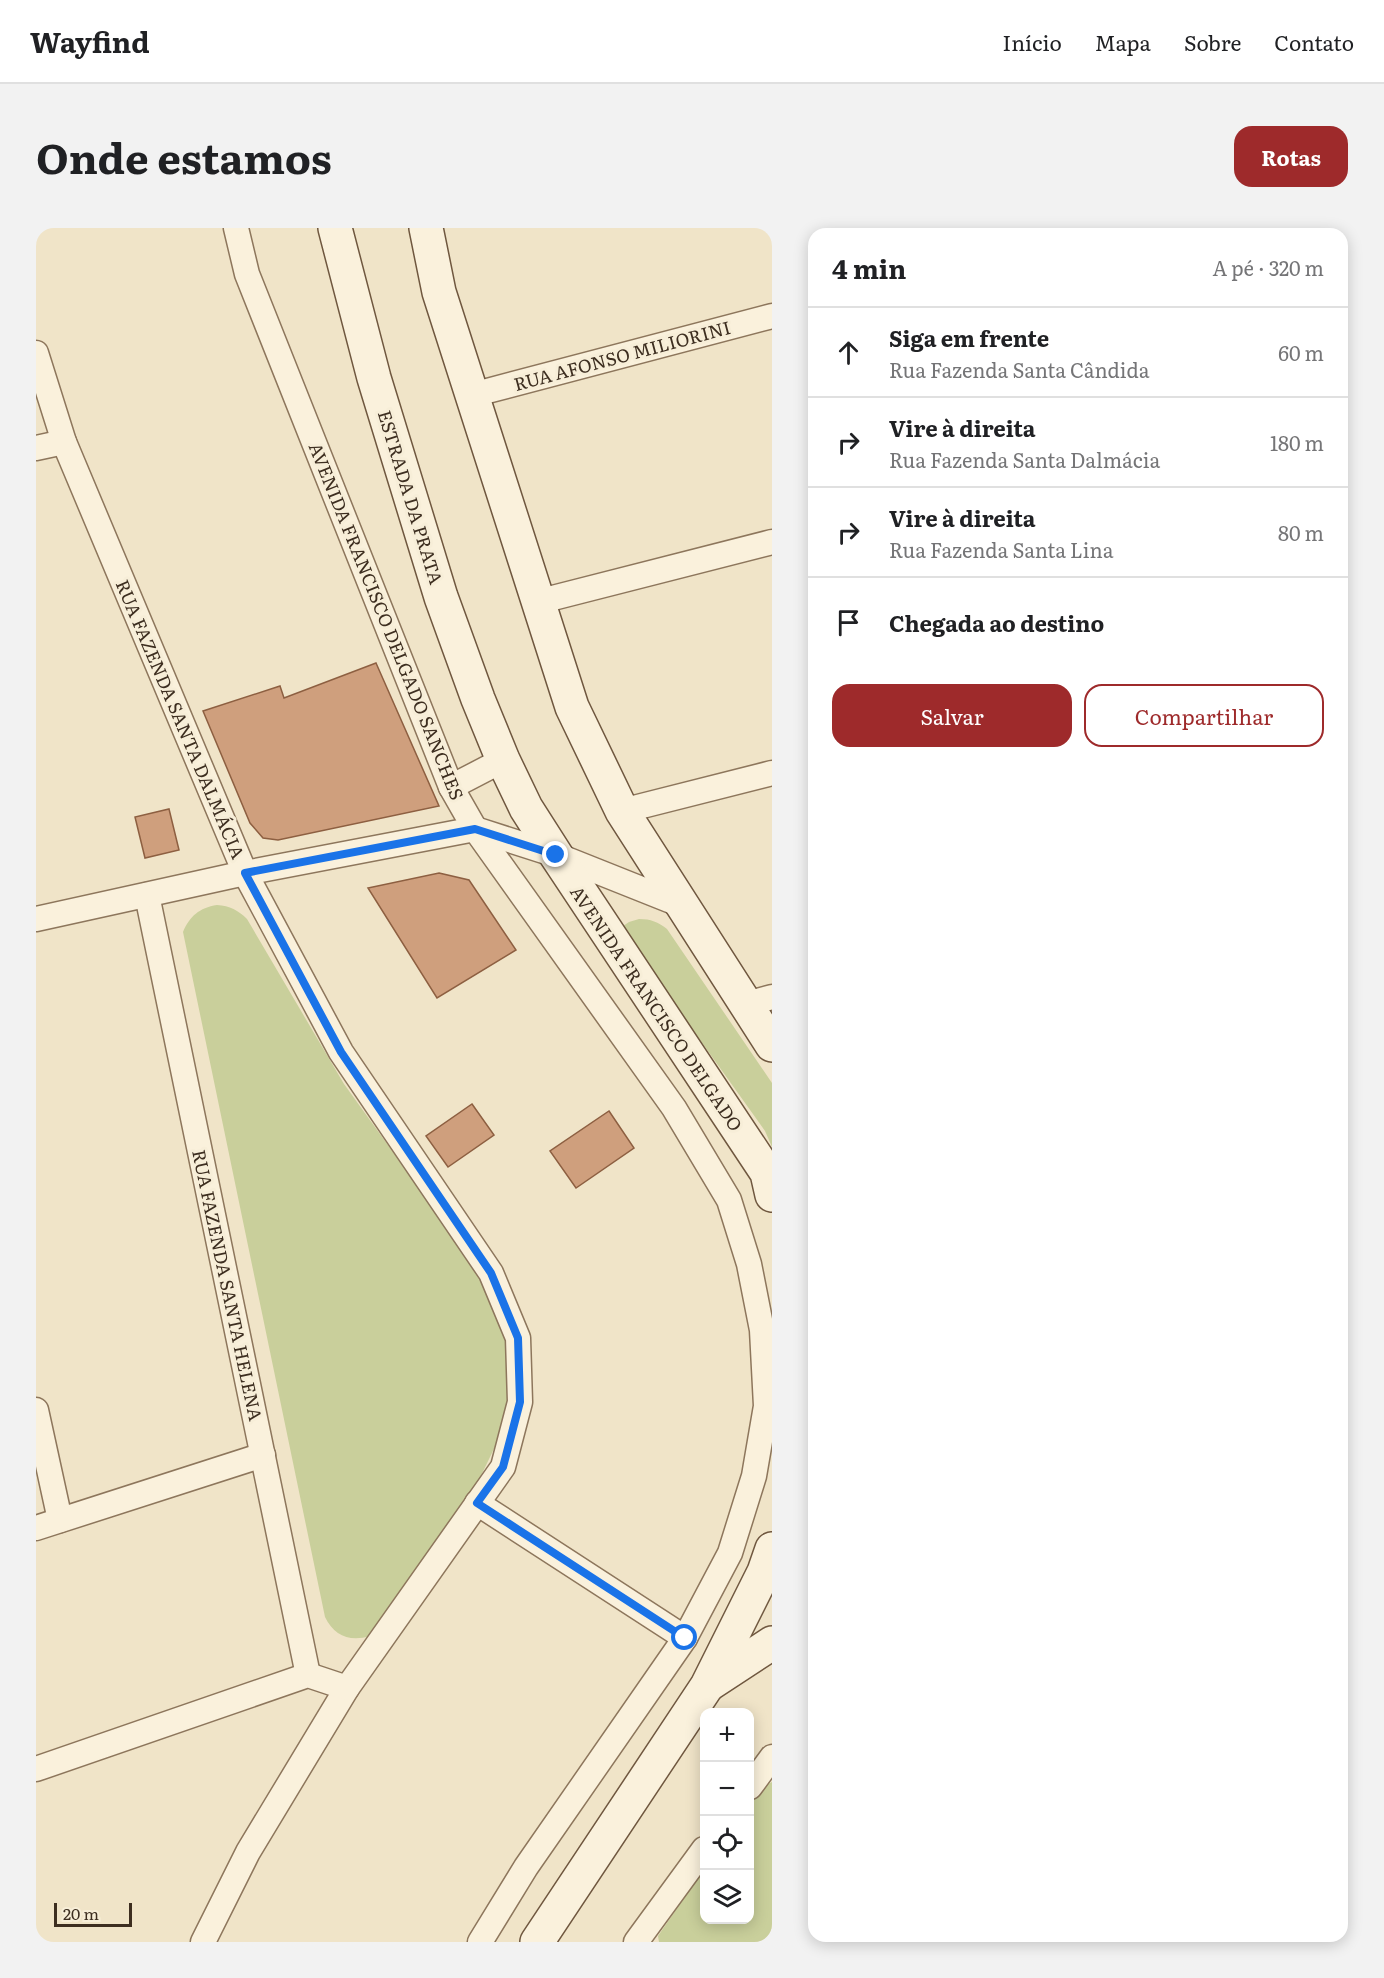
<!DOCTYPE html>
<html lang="pt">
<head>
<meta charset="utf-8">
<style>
  body { margin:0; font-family:Literata,serif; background:#f2f2f2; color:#202124 }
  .controls { position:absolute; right:18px; bottom:18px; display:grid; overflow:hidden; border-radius:12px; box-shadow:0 3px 15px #0003 }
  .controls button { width:54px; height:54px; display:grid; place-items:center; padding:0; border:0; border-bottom:2px solid #e0e0e0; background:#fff; color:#202124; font:30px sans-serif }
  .scale { position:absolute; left:18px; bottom:15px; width:78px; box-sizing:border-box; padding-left:6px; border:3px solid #3d2e20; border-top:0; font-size:16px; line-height:21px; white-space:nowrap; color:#3d2e20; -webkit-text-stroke:4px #f7eed8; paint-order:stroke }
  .stop { position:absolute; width:18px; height:18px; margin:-14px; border:4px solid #1a73e8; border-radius:50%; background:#fff }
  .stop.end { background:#1a73e8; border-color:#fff; box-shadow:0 2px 6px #0008 }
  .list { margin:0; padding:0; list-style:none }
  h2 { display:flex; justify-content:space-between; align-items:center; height:78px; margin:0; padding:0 24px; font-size:26px }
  h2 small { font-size:20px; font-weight:400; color:#757577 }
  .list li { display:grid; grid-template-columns:39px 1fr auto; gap:18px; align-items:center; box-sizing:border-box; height:90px; padding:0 24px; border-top:2px solid #e0e0e0 }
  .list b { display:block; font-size:22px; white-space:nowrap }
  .list p { margin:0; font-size:20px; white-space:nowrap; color:#757577 }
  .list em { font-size:20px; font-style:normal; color:#757577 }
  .actions { display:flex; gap:12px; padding:18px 24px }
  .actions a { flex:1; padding:14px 0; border:2px solid #9e2a2b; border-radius:18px; text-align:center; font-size:21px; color:#9e2a2b }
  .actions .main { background:#9e2a2b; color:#fff }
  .icon { flex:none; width:33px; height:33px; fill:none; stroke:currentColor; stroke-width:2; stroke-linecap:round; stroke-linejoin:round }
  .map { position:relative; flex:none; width:736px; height:1714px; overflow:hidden; border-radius:18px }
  header { display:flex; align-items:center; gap:36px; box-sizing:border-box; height:84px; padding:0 30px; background:#fff; border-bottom:2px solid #e0e0e0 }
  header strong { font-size:28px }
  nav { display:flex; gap:33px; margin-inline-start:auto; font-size:21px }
  .intro { display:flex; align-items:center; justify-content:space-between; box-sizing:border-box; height:144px; padding:0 36px }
  h1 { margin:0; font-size:42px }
  .button { padding:15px 27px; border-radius:18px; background:#9e2a2b; color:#fff; font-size:21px; font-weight:700 }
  main { display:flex; gap:36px; padding:0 36px }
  aside { flex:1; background:#fff; border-radius:18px; box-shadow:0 3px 15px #0003 }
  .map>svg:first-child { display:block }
  .green { fill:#c9cf9b }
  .building { fill:#cf9f7d; stroke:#8d5f41; stroke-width:1.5 }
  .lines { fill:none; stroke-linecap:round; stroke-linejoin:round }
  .minor-casing { stroke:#8d765c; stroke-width:27 }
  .secondary-casing { stroke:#6f573f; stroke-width:36 }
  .minor { stroke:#faf1dc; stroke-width:24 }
  .secondary { stroke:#faf1dc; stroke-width:33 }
  .route { stroke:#1a73e8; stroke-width:8 }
  .labels { text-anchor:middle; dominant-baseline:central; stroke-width:6; stroke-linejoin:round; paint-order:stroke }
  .street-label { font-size:18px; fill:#3d2e20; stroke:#f7eed8 }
</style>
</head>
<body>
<header>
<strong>Wayfind</strong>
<nav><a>Início</a><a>Mapa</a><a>Sobre</a><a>Contato</a></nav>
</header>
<div class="intro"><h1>Onde estamos</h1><a class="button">Rotas</a></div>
<main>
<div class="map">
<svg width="736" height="1714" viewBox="0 0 736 1714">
  <rect width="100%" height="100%" fill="#f0e4c8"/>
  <g class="green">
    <path d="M181,677C194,678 202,682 211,691L308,856L452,1056L473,1125L470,1196L439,1260L334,1408C314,1414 298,1408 289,1389L147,704C154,688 163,680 181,677Z"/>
    <path d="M603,691C615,691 622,694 631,701L736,855V919L729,903L584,700L593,694Z"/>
    <polygon points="736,1554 736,1714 623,1714 622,1708 668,1641 668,1692 714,1692 714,1575 724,1560"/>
  </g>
  <g class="building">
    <polygon points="340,435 403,578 242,612 227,610 214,595 167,483 244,458 248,470"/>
    <polygon points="133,581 143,622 109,630 99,589"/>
    <polygon points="403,645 433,652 480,722 401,770 332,660"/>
    <polygon points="436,876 458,907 412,939 390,908"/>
    <polygon points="573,883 598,920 540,960 514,923"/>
  </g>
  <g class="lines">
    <g class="minor-casing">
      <g id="minor">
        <polyline points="200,0 211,46 415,559 439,601 638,880 693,972 713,1036 726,1102 730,1178 718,1248 694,1325 649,1410 490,1639 444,1714"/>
        <polyline points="0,125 28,214 209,645 305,824 455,1045 482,1110 484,1174 467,1239 311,1460 212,1624 167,1714"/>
        <polyline points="436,167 736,88"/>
        <polyline points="0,220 28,214"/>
        <polyline points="501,374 736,314"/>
        <polyline points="415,559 467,532"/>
        <polyline points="586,583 736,545"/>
        <polyline points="111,667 272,1447"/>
        <polyline points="0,691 209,645 439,601 520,627 648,678"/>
        <polyline points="710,776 736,769"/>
        <polyline points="0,1182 24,1292"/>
        <polyline points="441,1275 649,1410"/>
        <polyline points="0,1300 227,1227"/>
        <polyline points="0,1541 272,1447 311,1460"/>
        <polyline points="714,1559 736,1529"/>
        <polyline points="600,1714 668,1621"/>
      </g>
    </g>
    <g class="secondary-casing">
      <g id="secondary">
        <polyline points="299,0 338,150 405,369 442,471 467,532 490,580 520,627 731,945 736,967"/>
        <polyline points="390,0 403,64 536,479 586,583 736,817"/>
        <polyline points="672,1457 736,1415"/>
        <polyline points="501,1714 671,1458 728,1344 736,1321"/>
      </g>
    </g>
    <use href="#minor" class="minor"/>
    <use href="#secondary" class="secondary"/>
  </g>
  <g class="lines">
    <polyline class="route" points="520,627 439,601 209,645 305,824 455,1045 482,1110 484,1174 467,1239 441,1275 649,1410"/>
  </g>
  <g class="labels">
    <g class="street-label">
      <text transform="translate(586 127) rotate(-15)">RUA AFONSO MILIORINI</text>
      <text transform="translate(375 269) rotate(73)">ESTRADA DA PRATA</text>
      <text transform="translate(351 393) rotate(68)">AVENIDA FRANCISCO DELGADO SANCHES</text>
      <text transform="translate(145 491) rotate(67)">RUA FAZENDA SANTA DALMÁCIA</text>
      <text transform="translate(621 780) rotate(56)">AVENIDA FRANCISCO DELGADO</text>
      <text transform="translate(192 1057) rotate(78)">RUA FAZENDA SANTA HELENA</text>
    </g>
  </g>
</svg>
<div class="controls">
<button>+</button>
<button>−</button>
<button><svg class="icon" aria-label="locate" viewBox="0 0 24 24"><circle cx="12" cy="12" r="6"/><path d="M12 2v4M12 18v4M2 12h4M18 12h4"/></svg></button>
<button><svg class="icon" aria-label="layers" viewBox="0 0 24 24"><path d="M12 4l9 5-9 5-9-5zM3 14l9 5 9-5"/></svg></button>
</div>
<div class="scale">20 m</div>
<div class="stop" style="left:649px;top:1410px"></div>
<div class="stop end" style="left:520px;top:627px"></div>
</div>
<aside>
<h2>4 min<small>A pé · 320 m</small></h2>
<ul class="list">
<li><svg class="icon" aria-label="ahead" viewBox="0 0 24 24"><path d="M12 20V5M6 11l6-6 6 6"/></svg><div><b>Siga em frente</b><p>Rua Fazenda Santa Cândida</p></div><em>60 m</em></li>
<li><svg class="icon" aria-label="right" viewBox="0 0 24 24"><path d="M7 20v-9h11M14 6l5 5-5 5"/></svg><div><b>Vire à direita</b><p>Rua Fazenda Santa Dalmácia</p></div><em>180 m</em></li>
<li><svg class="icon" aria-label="right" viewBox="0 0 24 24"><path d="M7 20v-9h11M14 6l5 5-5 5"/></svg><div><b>Vire à direita</b><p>Rua Fazenda Santa Lina</p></div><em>80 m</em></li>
<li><svg class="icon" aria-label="arrive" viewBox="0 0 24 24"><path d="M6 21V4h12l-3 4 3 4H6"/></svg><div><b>Chegada ao destino</b></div></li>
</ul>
<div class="actions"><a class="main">Salvar</a><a>Compartilhar</a></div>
</aside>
</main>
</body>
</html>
